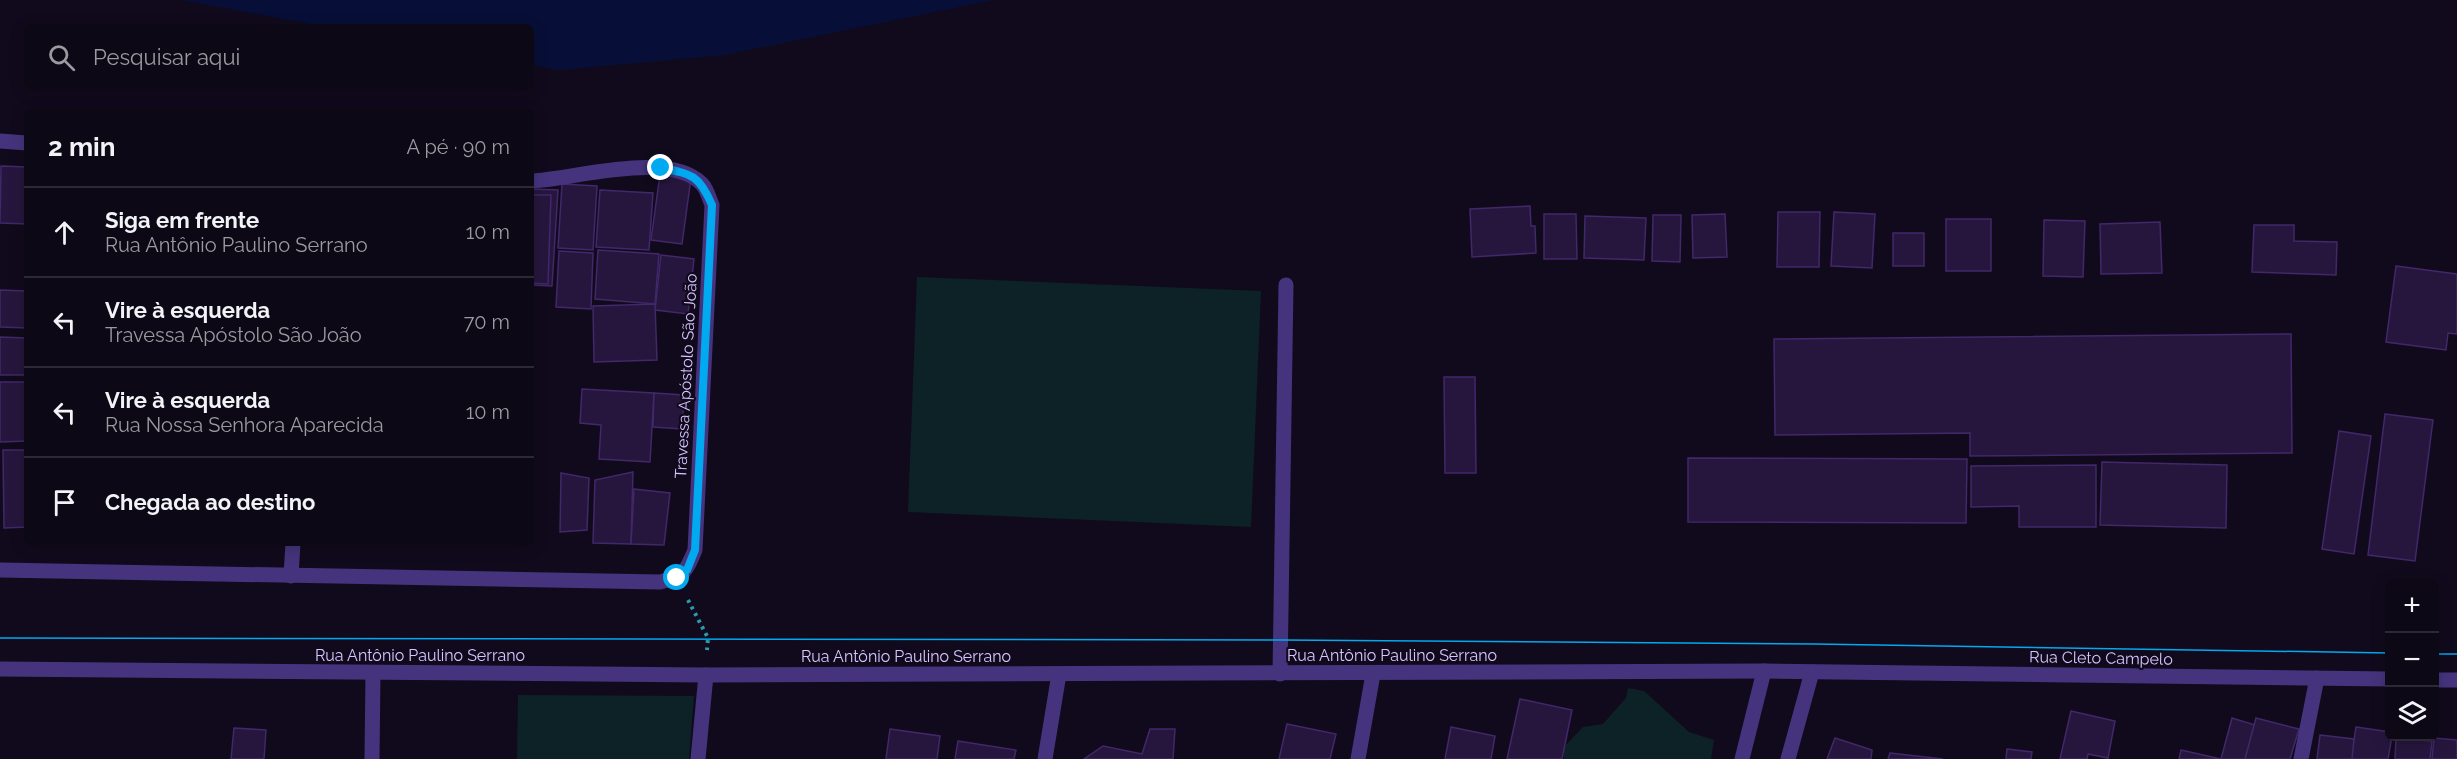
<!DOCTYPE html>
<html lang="pt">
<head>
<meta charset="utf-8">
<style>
  body { margin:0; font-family:Raleway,sans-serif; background:#1b1622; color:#f1f3f6 }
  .controls { position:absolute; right:18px; bottom:18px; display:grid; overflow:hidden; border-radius:9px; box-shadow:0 3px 15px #0003 }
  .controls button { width:54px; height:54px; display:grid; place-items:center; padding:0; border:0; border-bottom:2px solid #2d2934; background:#0d0815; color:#f1f3f6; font:30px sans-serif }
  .stop { position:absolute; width:18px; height:18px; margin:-14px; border:4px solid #00a9f0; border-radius:50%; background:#fff }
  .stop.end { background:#00a9f0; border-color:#fff; box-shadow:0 2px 6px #0008 }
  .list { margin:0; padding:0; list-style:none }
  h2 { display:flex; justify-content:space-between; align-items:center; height:78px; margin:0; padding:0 24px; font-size:26px }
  h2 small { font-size:20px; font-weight:400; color:#9a9aa0 }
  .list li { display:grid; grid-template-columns:39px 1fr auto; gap:18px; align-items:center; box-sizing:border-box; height:90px; padding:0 24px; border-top:2px solid #2d2934 }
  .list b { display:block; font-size:22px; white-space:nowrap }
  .list p { margin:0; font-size:20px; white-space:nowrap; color:#9a9aa0 }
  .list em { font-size:20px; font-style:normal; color:#9a9aa0 }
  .icon { flex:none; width:33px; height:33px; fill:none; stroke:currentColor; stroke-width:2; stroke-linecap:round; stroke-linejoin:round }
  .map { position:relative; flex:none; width:2457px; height:759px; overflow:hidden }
  .search { position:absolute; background:#0d0815; box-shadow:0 3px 15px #0003; left:24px; top:24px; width:510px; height:66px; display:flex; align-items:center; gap:15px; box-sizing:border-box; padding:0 21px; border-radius:9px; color:#9a9aa0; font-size:22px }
  .panel { position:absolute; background:#0d0815; box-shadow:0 3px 15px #0003; left:24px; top:108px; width:510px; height:438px; border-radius:9px }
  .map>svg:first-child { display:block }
  .green { fill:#0d2226 }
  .water { fill:#070f38 }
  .building { fill:#26163d; stroke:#42276a; stroke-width:1.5 }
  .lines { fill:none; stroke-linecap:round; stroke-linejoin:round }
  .path { stroke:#299daf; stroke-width:4; stroke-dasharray:3 4.5; stroke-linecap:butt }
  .minor { stroke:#45347d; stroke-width:15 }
  .tram { stroke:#00a9f0; stroke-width:1.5 }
  .route { stroke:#00a9f0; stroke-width:8 }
  .labels { text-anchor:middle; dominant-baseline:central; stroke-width:4.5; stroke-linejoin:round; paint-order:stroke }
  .street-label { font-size:16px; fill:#d7c5ff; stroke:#110a1c }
</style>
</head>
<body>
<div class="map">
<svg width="2457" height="759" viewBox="0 0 2457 759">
  <rect width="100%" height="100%" fill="#110a1c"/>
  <g class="green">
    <polygon points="917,277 1261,291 1251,527 908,512"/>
    <polygon points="1628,688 1644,691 1689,732 1714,740 1711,759 1564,759 1564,747 1583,727 1603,724 1626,698"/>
    <polygon points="518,695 694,696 689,759 517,759"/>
  </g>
  <polygon class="water" points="181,0 994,0 724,55 559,70 531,65 531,27 327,27"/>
  <g class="building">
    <polygon points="1,166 27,167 27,224 0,223"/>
    <polygon points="660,174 691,178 682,244 651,240"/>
    <polygon points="562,184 597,186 593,250 558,248"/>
    <polygon points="531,189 558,190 552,286 531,285"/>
    <polygon points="600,190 653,193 649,250 596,247"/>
    <polygon points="531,195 551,195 548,284 531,283"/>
    <polygon points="1530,206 1531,226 1535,226 1536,253 1472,257 1470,209"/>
    <polygon points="1778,212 1820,212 1819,267 1777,267"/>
    <polygon points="1834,212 1875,214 1872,268 1831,266"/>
    <polygon points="1544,214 1576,214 1577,259 1544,259"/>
    <polygon points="1725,214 1727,257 1693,258 1692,215"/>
    <polygon points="1653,215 1681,215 1680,262 1652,261"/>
    <polygon points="1585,216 1646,218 1644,260 1584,258"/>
    <rect x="1946" y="219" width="45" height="52"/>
    <polygon points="2044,220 2085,221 2083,277 2043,276"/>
    <polygon points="2160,222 2162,273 2101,274 2100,224"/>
    <polygon points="2254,225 2294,225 2294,241 2337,242 2336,275 2252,272"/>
    <rect x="1893" y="233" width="31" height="33"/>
    <polygon points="598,250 659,254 655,304 595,299"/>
    <polygon points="559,251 593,253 591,309 556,307"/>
    <polygon points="661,255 694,259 688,314 655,310"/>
    <polygon points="2396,266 2457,274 2457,334 2448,333 2446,350 2386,342"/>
    <polygon points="0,290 27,291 27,328 0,327"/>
    <polygon points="655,304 657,360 594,362 593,306"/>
    <polygon points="2291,334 2292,453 1970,456 1970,433 1775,435 1774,339"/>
    <polygon points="0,337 27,338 27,375 0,375"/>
    <polygon points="1444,377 1475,377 1476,473 1445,473"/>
    <polygon points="0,382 27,382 27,441 0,442"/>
    <polygon points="582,389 654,393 650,462 599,459 601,425 580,423"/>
    <polygon points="531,391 533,391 532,464 531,464"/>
    <polygon points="654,393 684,395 682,429 653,427"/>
    <polygon points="2385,414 2433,420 2415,561 2368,555"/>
    <polygon points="2339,431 2371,436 2354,554 2322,549"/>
    <polygon points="3,450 27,450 27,527 4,528"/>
    <polygon points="1688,458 1967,459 1966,523 1688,522"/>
    <polygon points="2102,462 2227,465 2226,528 2100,525"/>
    <polygon points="2096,465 2096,527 2019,527 2019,506 1971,507 1971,466"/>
    <polygon points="633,472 631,544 593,543 595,480"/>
    <polygon points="561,473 589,478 587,530 560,532"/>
    <polygon points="634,489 670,493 664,545 631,544"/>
    <polygon points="1520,699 1572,710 1562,759 1507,759"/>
    <polygon points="2071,711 2115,721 2108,758 2088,754 2087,759 2060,759"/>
    <polygon points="2232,718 2255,725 2246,759 2221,759"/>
    <polygon points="2256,718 2299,729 2290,759 2245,759"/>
    <polygon points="1287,724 1336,734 1330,759 1279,759"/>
    <polygon points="1451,727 1495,736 1491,759 1445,759"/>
    <polygon points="2356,727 2390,732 2390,736 2392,736 2388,759 2351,759"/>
    <polygon points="234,728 266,730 264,759 231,759"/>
    <polygon points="890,729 940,736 937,759 886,759"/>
    <polygon points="1150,729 1175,729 1173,759 1084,759 1103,746 1142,754"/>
    <polygon points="2320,735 2354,739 2352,759 2317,759"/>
    <polygon points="1835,738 1872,750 1871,759 1827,759"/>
    <polygon points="2396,738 2432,741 2430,759 2395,759"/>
    <polygon points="2434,738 2457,740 2457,759 2432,759"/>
    <polygon points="958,741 1016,750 1014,759 955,759"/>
    <polygon points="2007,749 2032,752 2031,759 2006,759"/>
    <polygon points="2181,750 2221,759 2179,759"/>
    <polygon points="1890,753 1943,759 1888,759"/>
  </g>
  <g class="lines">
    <polyline class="path" points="688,600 708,638 707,650"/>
    <g class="minor">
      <polyline points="0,141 27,143"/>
      <path d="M0,570L660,582C684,576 686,572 695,550L712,205C709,198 707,189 702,184C669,150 574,179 531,181"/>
      <polyline points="291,576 293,543"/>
      <polyline points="0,669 706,675 1764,671 2390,679"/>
      <polyline points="1280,674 1286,285"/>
      <polyline points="2434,680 2457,680"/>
      <polyline points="372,759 373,673"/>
      <polyline points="698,759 706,675"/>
      <polyline points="1045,759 1059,674"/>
      <polyline points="1358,759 1373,674"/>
      <polyline points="1742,759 1764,671"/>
      <polyline points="1788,759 1812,672"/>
      <polyline points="2301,759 2317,678"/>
    </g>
    <g class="tram">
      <polyline points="0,638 1281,640 1815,644 2390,653"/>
      <polyline points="2434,654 2457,654"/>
    </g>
  </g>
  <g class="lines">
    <path class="route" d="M661,168C692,174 699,175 712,205L695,550L687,570L677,578"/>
  </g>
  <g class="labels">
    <g class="street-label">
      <text transform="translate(686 376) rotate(-87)">Travessa Apóstolo São João</text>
      <text x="420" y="655">Rua Antônio Paulino Serrano</text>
      <text x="1392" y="655">Rua Antônio Paulino Serrano</text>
      <text x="906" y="656">Rua Antônio Paulino Serrano</text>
      <text transform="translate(2101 658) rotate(1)">Rua Cleto Campelo</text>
    </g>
  </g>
</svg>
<div class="controls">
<button>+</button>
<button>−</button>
<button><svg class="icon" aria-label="layers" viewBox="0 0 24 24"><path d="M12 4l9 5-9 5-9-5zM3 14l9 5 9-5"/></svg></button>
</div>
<div class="stop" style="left:677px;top:578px"></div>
<div class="stop end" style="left:661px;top:168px"></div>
<div class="search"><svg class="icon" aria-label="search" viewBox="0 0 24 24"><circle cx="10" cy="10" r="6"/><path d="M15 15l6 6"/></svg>Pesquisar aqui</div>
<section class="panel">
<h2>2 min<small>A pé · 90 m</small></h2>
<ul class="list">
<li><svg class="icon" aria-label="ahead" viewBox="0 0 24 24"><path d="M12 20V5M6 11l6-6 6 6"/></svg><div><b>Siga em frente</b><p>Rua Antônio Paulino Serrano</p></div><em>10 m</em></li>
<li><svg class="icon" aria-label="left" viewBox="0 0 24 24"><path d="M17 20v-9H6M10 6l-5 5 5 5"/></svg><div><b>Vire à esquerda</b><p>Travessa Apóstolo São João</p></div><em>70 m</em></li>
<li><svg class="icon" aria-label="left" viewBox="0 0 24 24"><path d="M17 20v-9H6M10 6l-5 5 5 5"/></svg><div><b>Vire à esquerda</b><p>Rua Nossa Senhora Aparecida</p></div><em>10 m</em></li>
<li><svg class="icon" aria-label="arrive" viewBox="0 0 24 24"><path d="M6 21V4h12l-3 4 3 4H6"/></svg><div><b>Chegada ao destino</b></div></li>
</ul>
</section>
</div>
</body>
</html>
